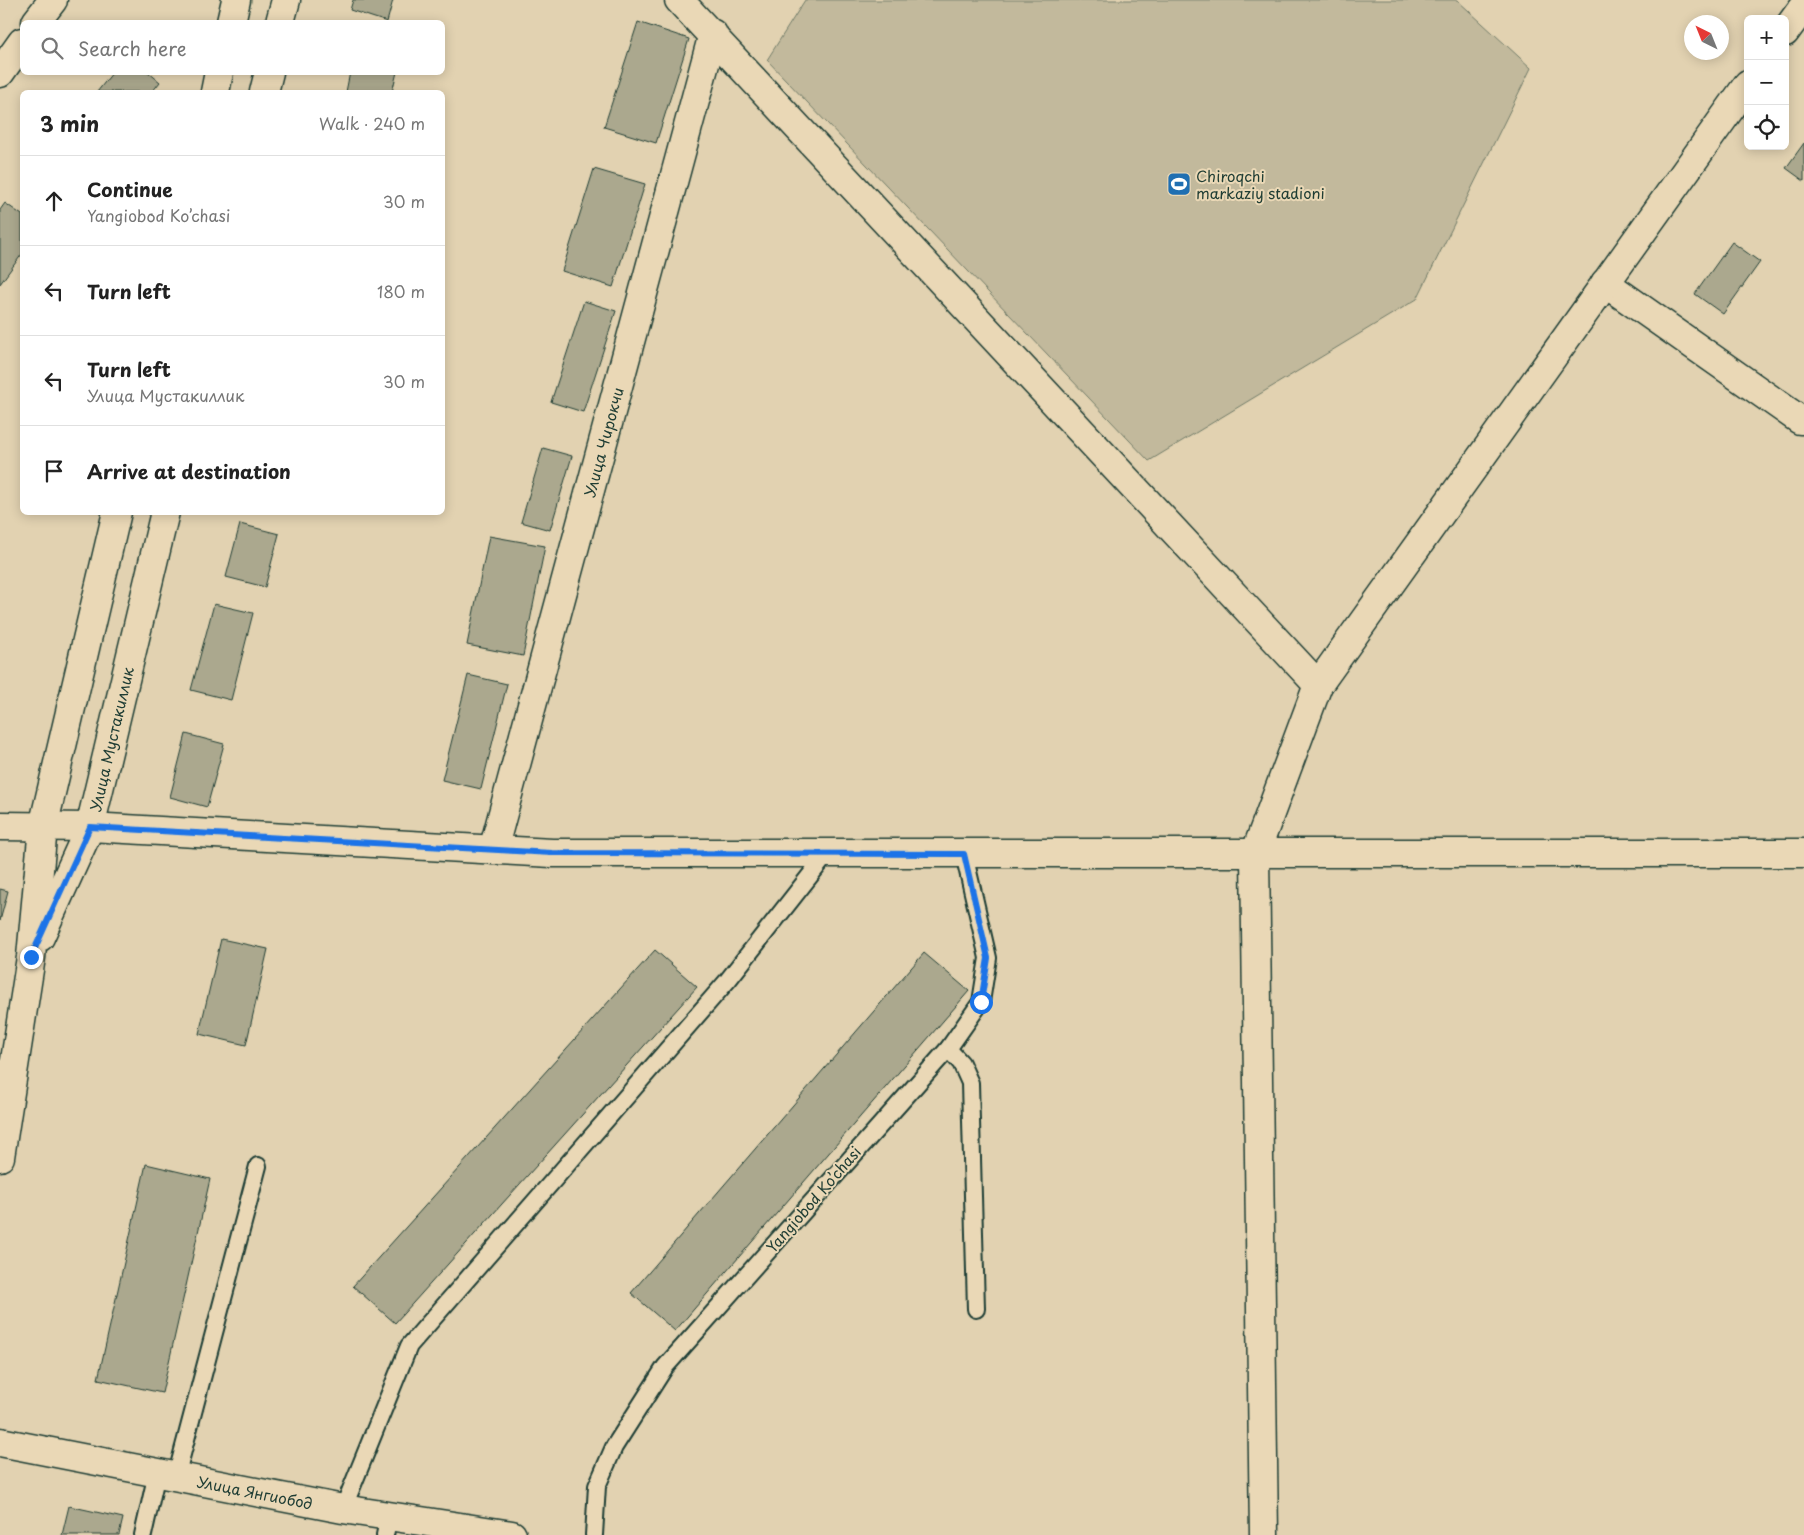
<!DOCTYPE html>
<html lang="en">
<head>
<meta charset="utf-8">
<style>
  body { margin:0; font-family:"Playpen Sans",sans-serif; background:#f6f6f6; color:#222 }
  .controls { position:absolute; right:15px; top:15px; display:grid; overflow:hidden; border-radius:8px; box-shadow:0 2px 12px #0003 }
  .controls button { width:45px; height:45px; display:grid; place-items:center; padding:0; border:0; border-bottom:1px solid #e0e0e0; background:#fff; color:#222; font:25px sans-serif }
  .compass { position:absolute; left:1684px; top:15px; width:45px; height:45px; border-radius:50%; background:#fff; box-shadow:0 2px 12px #0003; rotate:317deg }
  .stop { position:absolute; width:15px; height:15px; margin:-11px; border:4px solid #1a73e8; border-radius:50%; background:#fff }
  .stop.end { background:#1a73e8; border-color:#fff; box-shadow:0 1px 5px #0008 }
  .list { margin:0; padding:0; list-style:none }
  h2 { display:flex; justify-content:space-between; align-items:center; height:65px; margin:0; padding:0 20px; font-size:21px }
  h2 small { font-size:16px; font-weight:400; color:#767676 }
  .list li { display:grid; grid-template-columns:32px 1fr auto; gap:15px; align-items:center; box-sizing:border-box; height:90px; padding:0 20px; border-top:1px solid #e0e0e0 }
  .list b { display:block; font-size:19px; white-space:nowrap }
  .list p { margin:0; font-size:16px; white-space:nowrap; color:#767676 }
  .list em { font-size:16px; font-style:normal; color:#767676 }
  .icon { flex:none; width:28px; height:28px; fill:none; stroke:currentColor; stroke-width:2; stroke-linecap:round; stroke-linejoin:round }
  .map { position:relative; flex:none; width:1804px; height:1535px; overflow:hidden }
  .search { position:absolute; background:#fff; box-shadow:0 2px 12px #0003; left:20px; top:20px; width:425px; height:55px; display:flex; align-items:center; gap:12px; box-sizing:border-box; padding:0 18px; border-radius:8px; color:#767676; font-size:19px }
  .panel { position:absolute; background:#fff; box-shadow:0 2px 12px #0003; left:20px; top:90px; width:425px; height:425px; border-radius:8px }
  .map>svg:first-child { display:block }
  .park { fill:#c2b99c; stroke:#707b68 }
  .building { fill:#aba88e; stroke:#1f3d34 }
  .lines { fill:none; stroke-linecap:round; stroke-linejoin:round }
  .service-casing { stroke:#1f3d34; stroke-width:20 }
  .minor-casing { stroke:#1f3d34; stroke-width:31 }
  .tertiary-casing { stroke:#1f3d34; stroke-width:31 }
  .primary-casing { stroke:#1f3d34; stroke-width:31 }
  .service { stroke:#ead8b6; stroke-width:16 }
  .minor { stroke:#ead8b6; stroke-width:28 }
  .tertiary { stroke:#ead8b6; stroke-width:28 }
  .primary { stroke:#ead8b6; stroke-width:28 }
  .route { stroke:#1a73e8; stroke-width:6 }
  .labels { text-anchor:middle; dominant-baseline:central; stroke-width:4; stroke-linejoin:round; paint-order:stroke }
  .poi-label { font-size:15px; fill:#1f3d34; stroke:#ead8b6; text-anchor:start }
  .street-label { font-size:15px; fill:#1f3d34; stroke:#ead8b6 }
</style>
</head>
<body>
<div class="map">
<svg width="1804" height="1535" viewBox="0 0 1804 1535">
  <rect width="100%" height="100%" fill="#e2d2b1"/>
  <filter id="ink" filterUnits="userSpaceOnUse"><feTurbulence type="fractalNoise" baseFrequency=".02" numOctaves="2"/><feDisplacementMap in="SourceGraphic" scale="10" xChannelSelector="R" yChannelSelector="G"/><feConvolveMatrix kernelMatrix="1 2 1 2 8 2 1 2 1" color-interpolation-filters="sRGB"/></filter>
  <g filter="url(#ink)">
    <polygon class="park" points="805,0 1457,0 1531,68 1417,299 1149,461 767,60"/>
    <g class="building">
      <polygon points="353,0 393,0 387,22 350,10"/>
      <polygon points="638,22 689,39 656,143 604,127"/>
      <polygon points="113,72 148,72 160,82 152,92 97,92"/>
      <polygon points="350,72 397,72 392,92 346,92"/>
      <polygon points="1804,143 1804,181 1786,168"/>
      <polygon points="594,169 645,184 613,287 562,271"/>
      <polygon points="5,203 22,215 22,254 0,284 0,210"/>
      <polygon points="1732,242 1760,262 1723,314 1695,294"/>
      <polygon points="584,301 616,311 583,412 551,402"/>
      <polygon points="543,448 572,456 550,530 521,522"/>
      <polygon points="240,524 279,534 265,587 226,577"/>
      <polygon points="489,536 545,546 523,656 467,645"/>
      <polygon points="214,604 253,613 231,700 191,690"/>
      <polygon points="468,675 507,684 481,789 442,780"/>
      <polygon points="186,734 224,744 207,807 170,797"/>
      <polygon points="0,889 8,891 0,921"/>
      <polygon points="221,939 268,949 246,1045 199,1034"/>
      <polygon points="655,950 697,987 395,1323 353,1286"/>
      <polygon points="924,953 969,991 675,1331 631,1293"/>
      <polygon points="146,1164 210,1179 162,1393 98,1379"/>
      <polygon points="69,1506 123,1518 119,1535 62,1535"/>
    </g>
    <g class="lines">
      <g class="service-casing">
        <g id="service">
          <polyline points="948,1049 961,1063 970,1083 976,1309"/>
          <polyline points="176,1477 258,1166"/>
          <polyline points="343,1509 409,1346 728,980 827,854"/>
          <polyline points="143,1535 157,1473"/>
          <polyline points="385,1535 389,1516"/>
          <polyline points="594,1535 597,1486 614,1447 665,1367 948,1049 981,1002 988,958 964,854"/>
        </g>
      </g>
      <g class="minor-casing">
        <g id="minor">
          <polyline points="679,0 1318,685"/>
          <polyline points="36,22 53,0"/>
          <polyline points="1785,32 1804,6"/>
          <polyline points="0,73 22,42"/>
          <polyline points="1605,283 1800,420 1804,420"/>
          <polyline points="493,850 713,34"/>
          <polyline points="0,1442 343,1509 512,1535"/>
          <polyline points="1264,1535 1255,854 1318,685 1748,84"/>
        </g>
      </g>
      <g class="tertiary-casing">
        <polyline id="tertiary" points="0,826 90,827 552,853 1804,853"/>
      </g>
      <g class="primary-casing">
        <g id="primary">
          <polyline points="231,22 236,0"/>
          <polyline points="280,22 286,0"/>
          <polyline points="215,92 219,72"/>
          <polyline points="264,92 269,72"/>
          <polyline points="40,937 90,827 165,512"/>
          <polyline points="0,1157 31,957 43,827 117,512"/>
        </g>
      </g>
      <use href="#service" class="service"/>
      <use href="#minor" class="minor"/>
      <use href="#tertiary" class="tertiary"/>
      <use href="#primary" class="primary"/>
    </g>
  </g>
  <g class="lines" filter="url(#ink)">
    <polyline class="route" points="31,957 90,827 552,853 964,854 988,958 981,1002"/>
  </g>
  <defs>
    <g id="stadium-square" transform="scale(1.25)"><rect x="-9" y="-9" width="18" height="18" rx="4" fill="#1f6fb2" stroke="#ead8b6"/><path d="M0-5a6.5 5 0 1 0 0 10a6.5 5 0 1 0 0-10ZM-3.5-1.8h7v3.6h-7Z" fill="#fff"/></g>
  </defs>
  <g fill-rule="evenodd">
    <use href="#stadium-square" x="1179" y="184"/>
  </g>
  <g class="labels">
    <g class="poi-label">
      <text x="1196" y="175">Chiroqchi<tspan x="1196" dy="17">markaziy stadioni</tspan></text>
    </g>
    <g class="street-label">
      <text transform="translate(603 442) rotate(-75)">Улица Чирокчи</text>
      <text transform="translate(111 739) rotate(-77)">Улица Мустакиллик</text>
      <text transform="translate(813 1199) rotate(-49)">Yangiobod Ko’chasi</text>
      <text transform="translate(255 1492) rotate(11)">Улица Янгиобод</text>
    </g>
  </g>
</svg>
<div class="controls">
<button>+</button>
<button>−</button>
<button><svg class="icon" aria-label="locate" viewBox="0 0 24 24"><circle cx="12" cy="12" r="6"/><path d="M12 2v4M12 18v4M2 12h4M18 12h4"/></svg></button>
</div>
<svg class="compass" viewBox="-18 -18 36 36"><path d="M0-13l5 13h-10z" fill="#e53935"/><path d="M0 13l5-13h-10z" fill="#767676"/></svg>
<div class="stop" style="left:981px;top:1002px"></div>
<div class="stop end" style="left:31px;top:957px"></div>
<div class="search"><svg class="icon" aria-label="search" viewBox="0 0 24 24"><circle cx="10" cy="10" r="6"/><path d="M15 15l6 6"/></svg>Search here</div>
<section class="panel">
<h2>3 min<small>Walk · 240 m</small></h2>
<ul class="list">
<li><svg class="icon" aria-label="ahead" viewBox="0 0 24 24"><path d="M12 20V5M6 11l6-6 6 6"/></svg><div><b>Continue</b><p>Yangiobod Ko’chasi</p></div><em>30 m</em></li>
<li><svg class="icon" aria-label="left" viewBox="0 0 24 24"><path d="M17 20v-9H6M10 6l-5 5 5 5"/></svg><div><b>Turn left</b></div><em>180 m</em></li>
<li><svg class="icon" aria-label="left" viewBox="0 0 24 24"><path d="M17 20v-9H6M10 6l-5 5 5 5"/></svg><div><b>Turn left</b><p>Улица Мустакиллик</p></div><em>30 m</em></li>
<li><svg class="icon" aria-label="arrive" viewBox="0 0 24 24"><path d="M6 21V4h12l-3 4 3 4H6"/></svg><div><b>Arrive at destination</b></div></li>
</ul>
</section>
</div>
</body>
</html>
